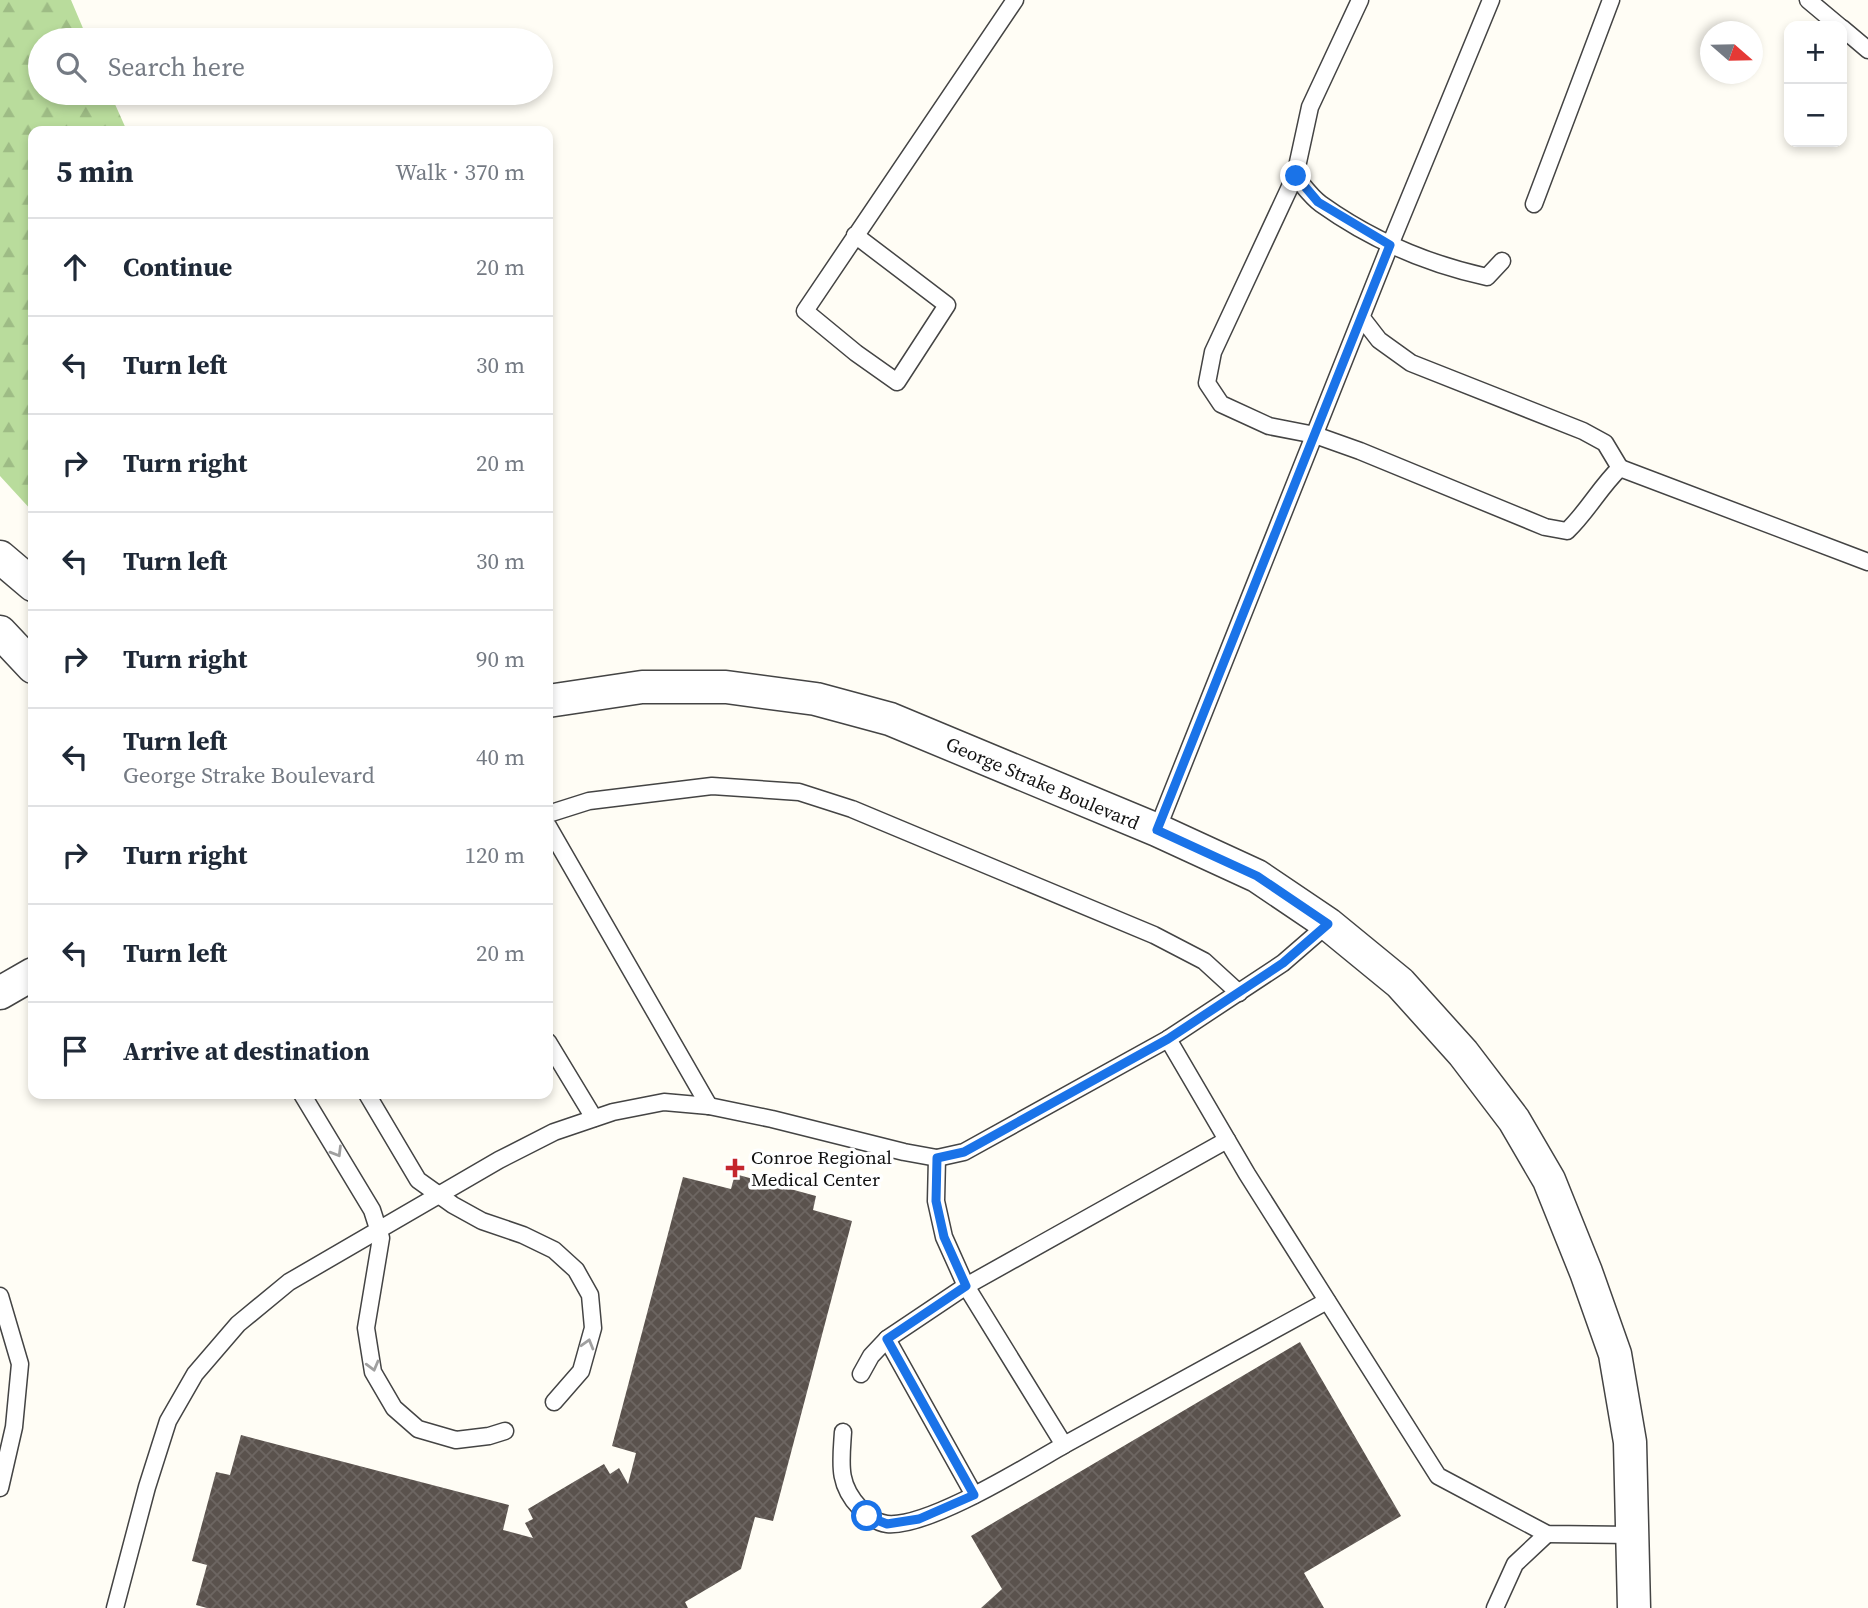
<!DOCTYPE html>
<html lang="en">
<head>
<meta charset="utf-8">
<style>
  body { margin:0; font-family:"Source Serif 4",serif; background:#f6f6f7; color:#1f2937 }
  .controls { position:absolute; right:21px; top:21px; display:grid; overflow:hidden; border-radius:14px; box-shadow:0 4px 10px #0003 }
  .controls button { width:63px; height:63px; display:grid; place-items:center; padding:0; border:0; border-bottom:2px solid #e0e1e3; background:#fff; color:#1f2937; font:35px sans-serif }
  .compass { position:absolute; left:1700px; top:21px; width:63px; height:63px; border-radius:50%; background:#fff; box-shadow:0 4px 10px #0003; rotate:110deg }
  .stop { position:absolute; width:21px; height:21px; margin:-16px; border:5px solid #1a73e8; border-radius:50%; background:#fff }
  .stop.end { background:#1a73e8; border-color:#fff; box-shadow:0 2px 7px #0008 }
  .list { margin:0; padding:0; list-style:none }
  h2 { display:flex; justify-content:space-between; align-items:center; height:91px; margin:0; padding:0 28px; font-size:30px }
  h2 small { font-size:23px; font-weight:400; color:#747a83 }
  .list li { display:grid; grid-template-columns:46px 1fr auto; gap:21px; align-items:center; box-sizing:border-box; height:98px; padding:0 28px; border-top:2px solid #e0e1e3 }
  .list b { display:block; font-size:26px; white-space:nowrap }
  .list p { margin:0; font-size:23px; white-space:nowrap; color:#747a83 }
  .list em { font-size:23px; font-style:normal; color:#747a83 }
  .icon { flex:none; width:38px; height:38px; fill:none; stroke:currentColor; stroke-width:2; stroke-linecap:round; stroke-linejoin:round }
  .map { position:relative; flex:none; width:1868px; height:1608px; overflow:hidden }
  .search { position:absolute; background:#fff; box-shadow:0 4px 10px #0003; left:28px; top:28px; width:525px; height:77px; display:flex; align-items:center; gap:18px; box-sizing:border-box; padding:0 24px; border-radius:38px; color:#747a83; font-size:26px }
  .panel { position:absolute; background:#fff; box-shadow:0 4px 10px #0003; left:28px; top:126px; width:525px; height:973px; border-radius:14px }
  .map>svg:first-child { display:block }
  .forest { fill:url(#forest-firs) }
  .building { fill:url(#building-cross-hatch) }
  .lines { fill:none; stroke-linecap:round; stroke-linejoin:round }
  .service-casing { stroke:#444; stroke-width:19 }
  .minor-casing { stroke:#444; stroke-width:35 }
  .service { stroke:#fff; stroke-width:16 }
  .minor { stroke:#fff; stroke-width:32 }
  .oneway { stroke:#a0a0a0 }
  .route { stroke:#1a73e8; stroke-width:9 }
  .poi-dot { fill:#c4262e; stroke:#fff; stroke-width:2.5 }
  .labels { text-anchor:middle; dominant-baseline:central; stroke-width:7; stroke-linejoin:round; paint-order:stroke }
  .street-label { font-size:19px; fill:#111; stroke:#fff }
  .poi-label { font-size:19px; fill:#111; stroke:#fff; text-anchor:start }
</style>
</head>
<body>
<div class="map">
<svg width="1868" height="1608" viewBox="0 0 1868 1608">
  <defs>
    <pattern id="forest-firs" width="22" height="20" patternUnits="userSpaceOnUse" patternTransform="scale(1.75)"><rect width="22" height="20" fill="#b9dc9c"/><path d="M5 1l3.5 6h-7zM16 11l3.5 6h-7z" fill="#9ebc85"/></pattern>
    <pattern id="building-cross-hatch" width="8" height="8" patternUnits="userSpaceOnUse" patternTransform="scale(1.75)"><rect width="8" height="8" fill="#5a524d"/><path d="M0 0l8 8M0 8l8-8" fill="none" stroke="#6d6662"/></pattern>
  </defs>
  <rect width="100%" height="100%" fill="#fffdf5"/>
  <polygon class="forest" points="0,0 71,0 88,40 40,40 40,93 110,93 127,131 33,131 33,512 0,476"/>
  <g class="building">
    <polygon points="735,1174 816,1196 813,1210 852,1221 773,1521 755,1517 741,1569 685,1602 688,1608 207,1608 196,1605 207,1565 192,1561 216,1472 230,1475 241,1435 509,1505 503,1530 533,1538 525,1523 533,1519 528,1509 604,1464 610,1474 619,1468 628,1484 636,1453 612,1446 683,1177 731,1189"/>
    <polygon points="1300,1342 1401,1516 1304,1573 1324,1608 981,1608 1002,1589 971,1536"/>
  </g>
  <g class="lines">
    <g class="service-casing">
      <g id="service">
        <path d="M1360,0L1310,107L1295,176C1303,185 1311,197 1321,204C1370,239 1428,264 1487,277L1502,261"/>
        <polyline points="1808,0 1839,26"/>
        <polyline points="1842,28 1868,50"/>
        <path d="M1295,176L1213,352L1207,383L1221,404L1269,426L1315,435L1360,451L1545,527L1567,531C1588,511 1600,487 1620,468L1868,562"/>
        <polyline points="1534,204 1611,0"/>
        <polyline points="855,235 947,305 897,382 856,353 805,311 1015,0"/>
        <polyline points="1362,318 1379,340 1411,363 1583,431 1605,443 1620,468"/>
        <polyline points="548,814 589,801 712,786 799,792 852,809 1154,935 1204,961 1239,993"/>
        <polyline points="548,826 709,1106"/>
        <polyline points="1157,830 1390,245 1491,0"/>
        <polyline points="1168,1039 1247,1174 1438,1476 1547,1534 1633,1535"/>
        <polyline points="548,1042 594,1118"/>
        <polyline points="302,1094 372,1210 381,1238 366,1328 373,1372 394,1408 418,1429 456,1440 489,1436 505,1431"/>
        <polyline points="367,1094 418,1180 453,1205 482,1221 523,1235 554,1250 576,1270 590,1295 593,1328 581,1371 554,1402"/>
        <polyline points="937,1158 936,1201 944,1237 966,1286 1064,1445 1327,1301"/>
        <polyline points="0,1296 20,1364 14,1427 0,1488"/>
        <polyline points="887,1339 974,1495"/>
        <polyline points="861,1374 871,1356 887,1339 966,1286 1227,1140"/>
        <path d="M843,1432C841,1463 837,1484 860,1508C867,1515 877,1523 887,1524C928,1528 1027,1466 1064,1445"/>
        <polyline points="115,1608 147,1487 168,1421 195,1374 238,1324 289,1282 499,1160 554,1132 613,1112 664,1102 709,1106 772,1119 904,1152 937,1158 964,1152 1168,1039 1283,963 1328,924"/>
        <polyline points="1495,1608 1515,1564 1547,1534"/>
      </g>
    </g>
    <g class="minor-casing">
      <g id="minor">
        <polyline points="0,557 33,585"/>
        <polyline points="0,632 33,667"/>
        <polyline points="548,701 642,687 726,687 816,699 890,719 1157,830 1257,876 1328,924 1400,983 1463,1053 1514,1120 1549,1180 1586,1272 1615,1354 1630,1442 1634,1608"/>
        <polyline points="0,993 33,974"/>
      </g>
    </g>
    <use href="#service" class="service"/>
    <use href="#minor" class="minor"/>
  </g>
  <defs><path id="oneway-chevron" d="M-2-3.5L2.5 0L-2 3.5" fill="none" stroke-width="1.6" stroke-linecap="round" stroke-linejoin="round" transform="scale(1.75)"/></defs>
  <g class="oneway">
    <use href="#oneway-chevron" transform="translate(337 1152) rotate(59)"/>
    <use href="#oneway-chevron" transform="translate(588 1344) rotate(-74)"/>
    <use href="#oneway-chevron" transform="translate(373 1366) rotate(75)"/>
  </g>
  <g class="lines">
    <polyline class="route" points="867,1516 887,1524 919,1519 974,1495 887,1339 966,1286 944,1237 936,1201 937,1158 964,1152 1168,1039 1283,963 1328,924 1257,876 1157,830 1390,245 1318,202 1296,176"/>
  </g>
  <path class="poi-dot" d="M731.5 1157.5h7v7h7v7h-7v7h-7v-7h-7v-7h7z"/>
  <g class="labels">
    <g class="street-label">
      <text transform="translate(1043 783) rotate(23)">George Strake Boulevard</text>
    </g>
    <g class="poi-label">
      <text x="751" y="1157">Conroe Regional<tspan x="751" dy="22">Medical Center</tspan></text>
    </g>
  </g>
</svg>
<div class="controls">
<button>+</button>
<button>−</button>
</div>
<svg class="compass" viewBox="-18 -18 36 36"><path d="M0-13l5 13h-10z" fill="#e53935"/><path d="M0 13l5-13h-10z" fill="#747a83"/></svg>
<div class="stop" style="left:867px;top:1516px"></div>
<div class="stop end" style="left:1296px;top:176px"></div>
<div class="search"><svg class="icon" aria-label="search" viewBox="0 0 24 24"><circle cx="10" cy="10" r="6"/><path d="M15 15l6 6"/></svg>Search here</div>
<section class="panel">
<h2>5 min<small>Walk · 370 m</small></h2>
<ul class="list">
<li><svg class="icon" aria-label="ahead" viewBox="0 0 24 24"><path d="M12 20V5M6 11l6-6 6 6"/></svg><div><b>Continue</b></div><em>20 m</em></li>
<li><svg class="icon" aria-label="left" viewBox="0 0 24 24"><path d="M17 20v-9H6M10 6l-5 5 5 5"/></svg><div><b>Turn left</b></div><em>30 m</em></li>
<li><svg class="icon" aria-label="right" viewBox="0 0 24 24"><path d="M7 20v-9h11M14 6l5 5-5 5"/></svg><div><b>Turn right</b></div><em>20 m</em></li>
<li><svg class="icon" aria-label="left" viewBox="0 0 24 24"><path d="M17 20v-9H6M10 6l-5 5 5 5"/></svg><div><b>Turn left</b></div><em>30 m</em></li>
<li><svg class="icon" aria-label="right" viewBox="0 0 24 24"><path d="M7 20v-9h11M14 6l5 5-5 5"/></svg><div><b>Turn right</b></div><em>90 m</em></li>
<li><svg class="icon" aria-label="left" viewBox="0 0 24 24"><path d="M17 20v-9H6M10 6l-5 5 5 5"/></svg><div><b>Turn left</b><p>George Strake Boulevard</p></div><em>40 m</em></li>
<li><svg class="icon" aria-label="right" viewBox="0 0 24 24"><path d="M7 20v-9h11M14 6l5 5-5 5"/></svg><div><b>Turn right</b></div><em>120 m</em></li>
<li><svg class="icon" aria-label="left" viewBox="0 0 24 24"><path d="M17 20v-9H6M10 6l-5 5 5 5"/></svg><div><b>Turn left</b></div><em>20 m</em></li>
<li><svg class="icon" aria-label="arrive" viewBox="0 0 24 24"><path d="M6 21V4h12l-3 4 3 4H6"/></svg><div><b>Arrive at destination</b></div></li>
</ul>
</section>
</div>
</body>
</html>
